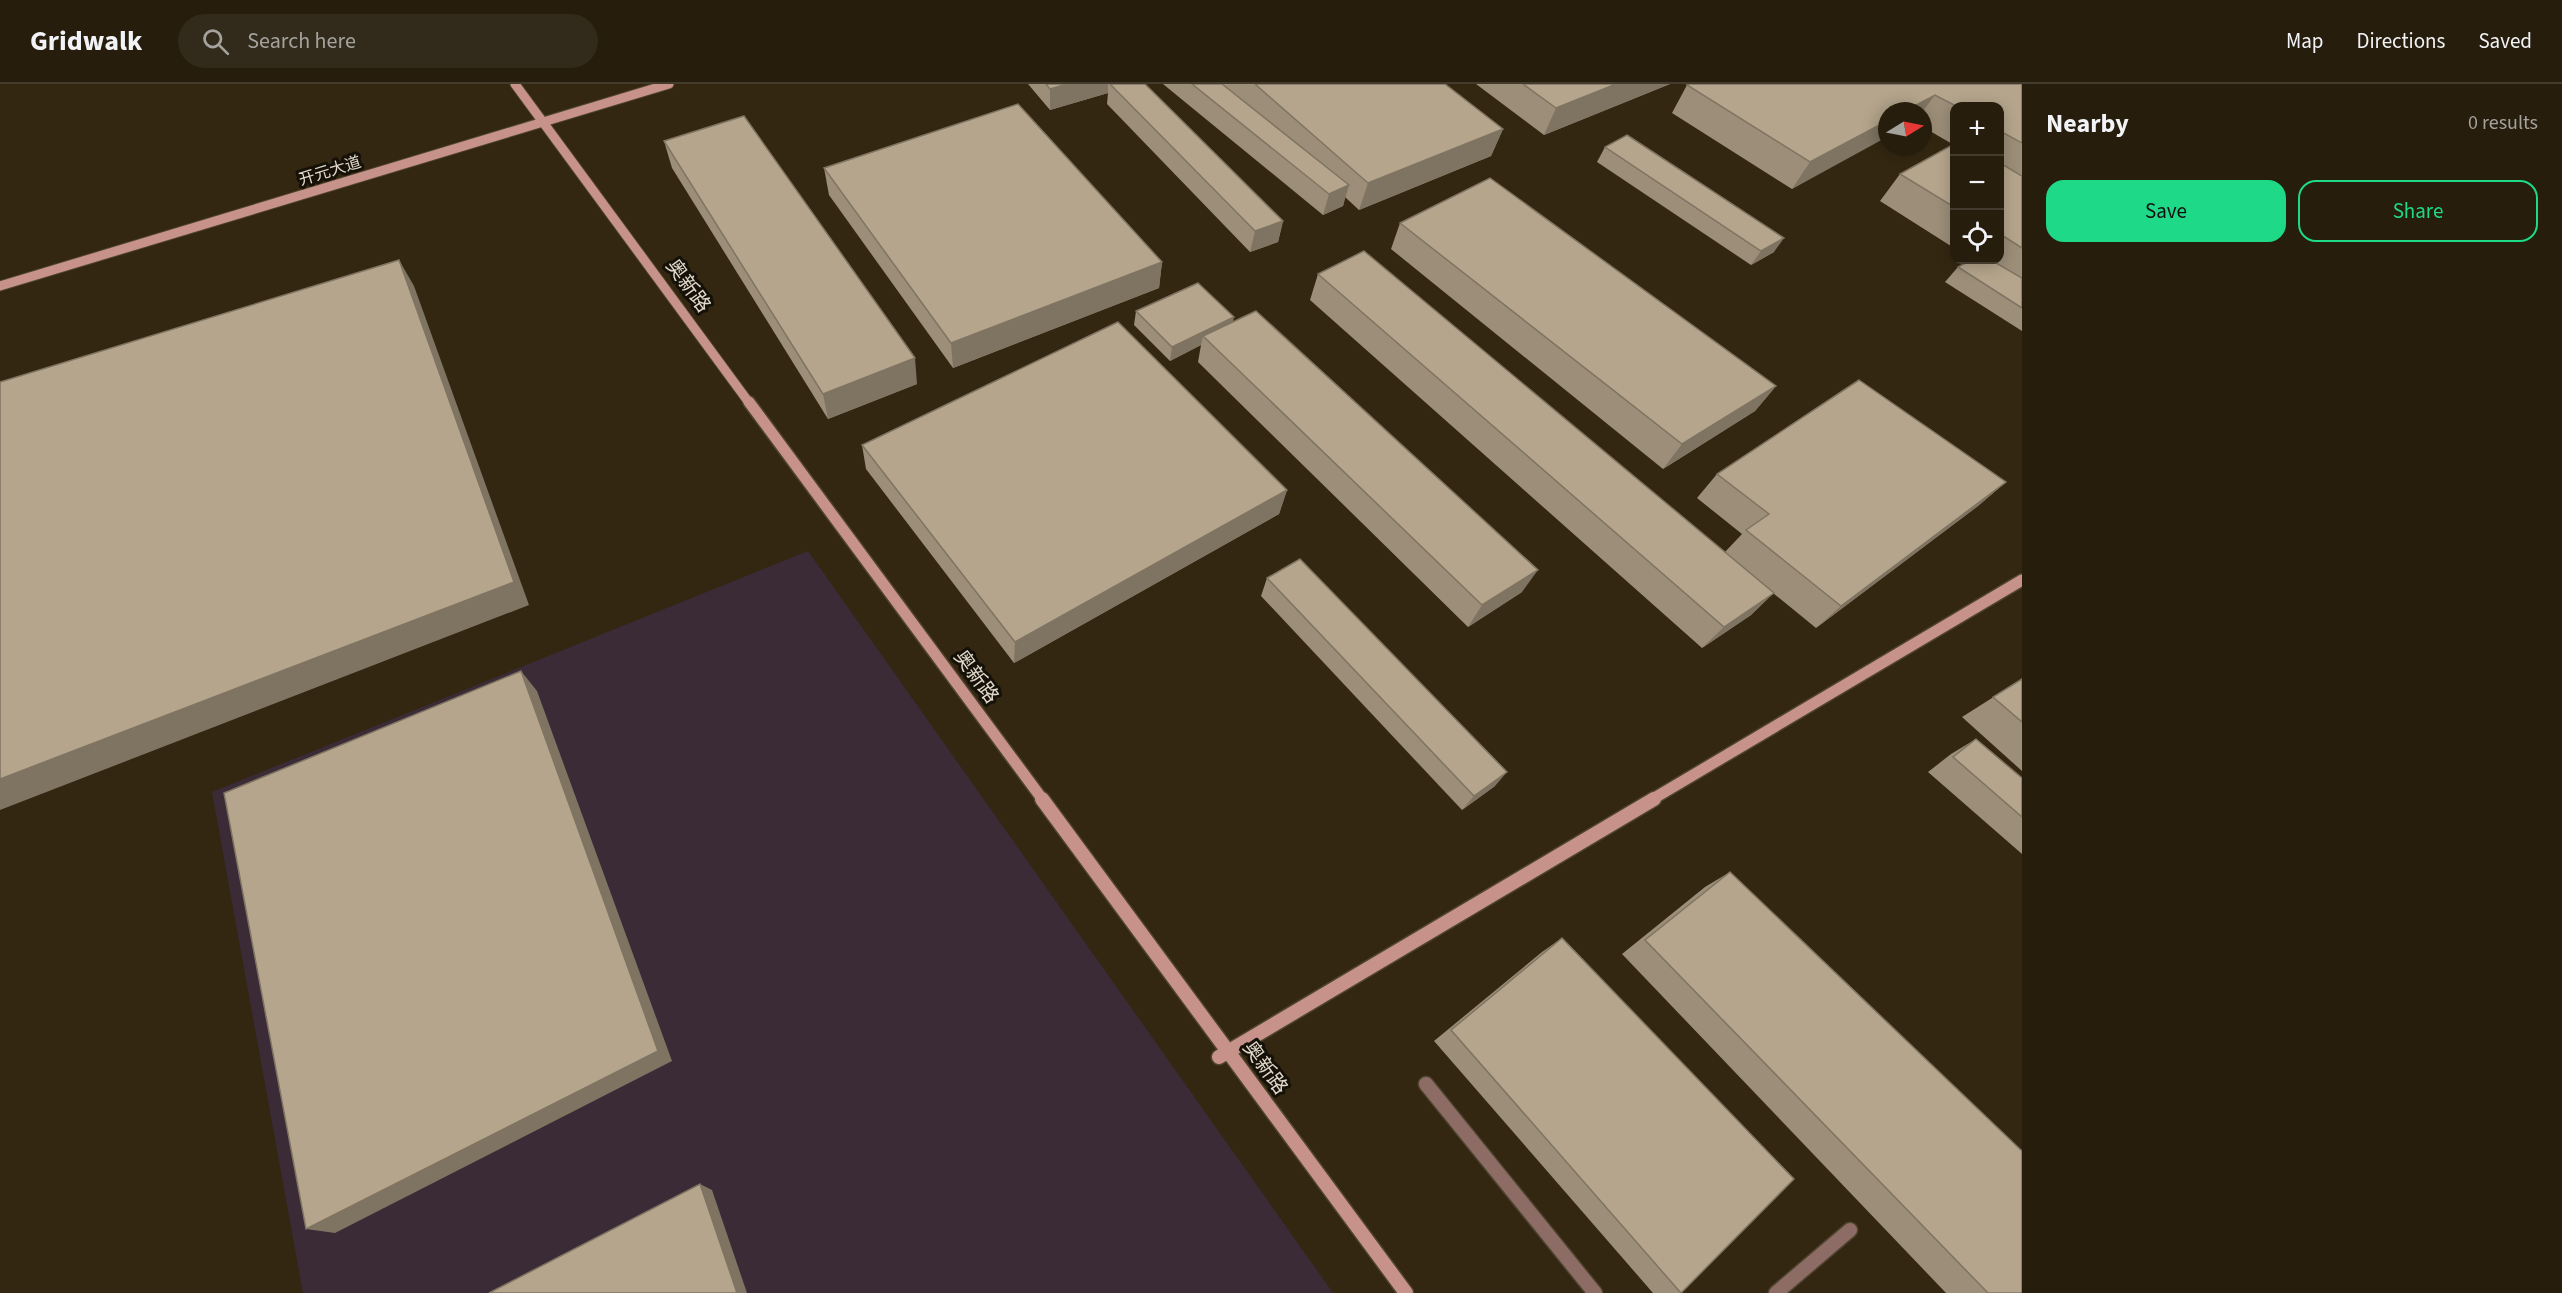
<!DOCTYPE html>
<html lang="en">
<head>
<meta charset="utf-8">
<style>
  body { margin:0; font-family:"Source Sans 3","Noto Sans SC",sans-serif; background:#322a1b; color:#f1f3f6 }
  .controls { position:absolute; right:18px; top:18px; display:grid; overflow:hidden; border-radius:12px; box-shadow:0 3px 15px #0003 }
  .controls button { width:54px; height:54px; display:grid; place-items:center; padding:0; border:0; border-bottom:2px solid #423b2e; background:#261d0d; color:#f1f3f6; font:30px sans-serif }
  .compass { position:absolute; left:1878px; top:18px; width:54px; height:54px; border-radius:50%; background:#261d0d; box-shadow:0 3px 15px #0003; rotate:80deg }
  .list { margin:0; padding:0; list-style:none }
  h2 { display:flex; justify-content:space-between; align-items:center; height:78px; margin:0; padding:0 24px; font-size:26px }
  h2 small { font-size:20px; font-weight:400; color:#a4a29d }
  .actions { display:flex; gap:12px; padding:18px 24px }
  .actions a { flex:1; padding:14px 0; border:2px solid #1dd988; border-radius:18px; text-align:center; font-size:21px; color:#1dd988 }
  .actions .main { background:#1dd988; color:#111 }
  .icon { flex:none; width:33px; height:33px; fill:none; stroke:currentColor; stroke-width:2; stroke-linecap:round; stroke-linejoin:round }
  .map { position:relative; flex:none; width:2022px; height:1209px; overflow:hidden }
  header { display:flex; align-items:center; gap:36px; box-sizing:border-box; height:84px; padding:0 30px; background:#261d0d; border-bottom:2px solid #423b2e }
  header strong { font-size:28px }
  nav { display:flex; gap:33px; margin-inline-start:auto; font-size:21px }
  .search { width:420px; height:54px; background:#322a1b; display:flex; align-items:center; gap:15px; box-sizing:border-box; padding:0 21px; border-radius:33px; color:#a4a29d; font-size:22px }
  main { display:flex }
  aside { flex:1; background:#261d0d }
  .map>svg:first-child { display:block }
  .industrial { fill:#3a2b37 }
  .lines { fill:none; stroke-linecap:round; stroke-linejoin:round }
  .lane-casing { stroke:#4f442f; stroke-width:17 }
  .secondary-far2-casing { stroke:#4f442f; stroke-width:11 }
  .secondary-far1-casing { stroke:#4f442f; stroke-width:14 }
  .secondary-casing { stroke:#4f442f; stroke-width:17 }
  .lane { stroke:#8e6c66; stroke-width:14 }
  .secondary-far2 { stroke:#c79289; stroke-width:9 }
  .secondary-far1 { stroke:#c79289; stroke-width:11 }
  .secondary { stroke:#c79289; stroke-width:14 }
  .wall { fill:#9c8e78 }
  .shaded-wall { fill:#7f7462 }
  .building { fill:#b5a58c; stroke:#7f7462; stroke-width:1.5 }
  .labels { text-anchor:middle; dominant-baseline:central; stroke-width:6; stroke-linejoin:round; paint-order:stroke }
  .far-street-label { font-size:16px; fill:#e2dacd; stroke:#161108 }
  .street-label { font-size:20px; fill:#e2dacd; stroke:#161108 }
</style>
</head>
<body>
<header>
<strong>Gridwalk</strong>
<div class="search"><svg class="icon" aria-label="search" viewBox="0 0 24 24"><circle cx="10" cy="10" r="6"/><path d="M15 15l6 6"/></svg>Search here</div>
<nav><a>Map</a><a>Directions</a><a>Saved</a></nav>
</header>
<main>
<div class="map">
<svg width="2022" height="1209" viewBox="0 0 2022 1209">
  <rect width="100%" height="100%" fill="#332711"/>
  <polygon class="industrial" points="808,467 1333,1209 303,1209 212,708"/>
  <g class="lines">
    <g class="lane-casing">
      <g id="lane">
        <polyline points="1426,1000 1595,1209"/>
        <polyline points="1776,1209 1850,1146"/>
      </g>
    </g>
    <g class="secondary-far2-casing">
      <g id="secondary-far2">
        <polyline points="515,0 750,320"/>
        <polyline points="0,202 669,0"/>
      </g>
    </g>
    <g class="secondary-far1-casing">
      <g id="secondary-far1">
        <polyline points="749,318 1043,716"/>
        <polyline points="1651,716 2022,496"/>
      </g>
    </g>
    <g class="secondary-casing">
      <g id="secondary">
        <polyline points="1042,715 1406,1209"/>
        <polyline points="1219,973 1654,715"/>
      </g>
    </g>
    <use href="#lane" class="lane"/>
    <use href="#secondary-far2" class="secondary-far2"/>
    <use href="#secondary-far1" class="secondary-far1"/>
    <use href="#secondary" class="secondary"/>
  </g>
  <g class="wall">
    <polygon points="1028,0 1145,0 1283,137 1278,158 1250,168 1107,20 1108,9 1050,26"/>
    <polygon points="1163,0 1445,0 1503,45 1491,72 1359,126 1345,113 1343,122 1323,131"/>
    <polygon points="1476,0 1670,0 1544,51"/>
    <polygon points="2022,0 2022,247 1945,198 1958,183 1971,176 2000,176 2000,22 1954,22 1954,164 1880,117 1900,90 1954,61 1923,43 1923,27 1792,105 1672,29 1687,1"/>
    <polygon points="664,57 917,300 828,335 672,84"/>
    <polygon points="1605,63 1774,168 1751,181 1597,78"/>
    <polygon points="824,84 1162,178 1159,204 953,284 829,111"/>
    <polygon points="1400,139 1776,302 1755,327 1663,385 1391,165"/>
    <polygon points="1318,190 1725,468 1742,450 1697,414 1717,390 2006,398 1978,422 1816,544 1773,509 1751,531 1702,564 1310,216"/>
    <polygon points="1136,227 1233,238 1522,508 1468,543 1198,278 1201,261 1170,277 1134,241"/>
    <polygon points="862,361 1287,406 1279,430 1014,579 866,385"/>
    <polygon points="1267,494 1495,702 1462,726 1261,512"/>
    <polygon points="2022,595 2022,687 1962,633"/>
    <polygon points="1976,655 2022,694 2022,770 1928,688 1951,670"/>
    <polygon points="1730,788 2022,1209 1946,1209 1622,870 1705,803"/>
    <polygon points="1562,854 1681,1209 1653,1209 1434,957 1542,868"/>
  </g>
  <g class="shaded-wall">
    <polygon points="1067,0 1108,0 1108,9 1050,26 1050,5"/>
    <polygon points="1616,0 1670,0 1544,51 1556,24"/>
    <polygon points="1935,11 1923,27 1905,27"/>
    <polygon points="1887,37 1887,53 1792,105 1810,78"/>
    <polygon points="1503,45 1491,72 1359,126 1368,99"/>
    <polygon points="1349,101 1343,122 1323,131 1329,110"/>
    <polygon points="1283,137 1278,158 1250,168 1255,147"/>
    <polygon points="1784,154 1774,168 1751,181 1761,167"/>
    <polygon points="399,176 414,202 529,521 0,726 0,695"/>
    <polygon points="1162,178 1159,204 953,284 951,259"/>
    <polygon points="1234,233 1231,247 1203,252 1201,261 1170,277 1172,263"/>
    <polygon points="915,274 917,300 828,335 823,310"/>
    <polygon points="1776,302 1755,327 1663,385 1682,360"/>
    <polygon points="2006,398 1978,422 1816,544 1841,522"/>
    <polygon points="1287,406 1279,430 1014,579 1015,558"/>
    <polygon points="1538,486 1522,508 1468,543 1482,521"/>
    <polygon points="1774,509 1751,531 1702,564 1724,543"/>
    <polygon points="521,587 537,607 672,977 335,1149 306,1145"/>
    <polygon points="1507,688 1495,702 1462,726 1474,712"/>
    <polygon points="700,1100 712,1106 747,1209 737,1209"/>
  </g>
  <g class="building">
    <polygon points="1046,0 1067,0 1050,5"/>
    <polygon points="1110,0 1145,0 1283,137 1255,147"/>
    <polygon points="1192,0 1222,0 1349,101 1329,110"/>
    <polygon points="1255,0 1445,0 1503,45 1368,99"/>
    <polygon points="1523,0 1616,0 1556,24"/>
    <polygon points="1690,0 2022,0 2022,59 2000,47 2000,22 1956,22 1935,11 1905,27 1887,27 1887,37 1810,78 1687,1"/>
    <polygon points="1018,20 1162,178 951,259 824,84"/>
    <polygon points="744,32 915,274 823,310 664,57"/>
    <polygon points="1627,51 1784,154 1761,167 1605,63"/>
    <polygon points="1954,60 1954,123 1900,90"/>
    <polygon points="2000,79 2022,92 2022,164 2000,150"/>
    <polygon points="1490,94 1776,302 1682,360 1400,139"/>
    <polygon points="1364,167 1774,509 1724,543 1318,190"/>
    <polygon points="399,176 514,498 0,695 0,298"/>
    <polygon points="1971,176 1991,176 2022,194 2022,224 1958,183"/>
    <polygon points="1198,199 1234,233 1172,263 1136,227"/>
    <polygon points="1256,227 1538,486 1482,521 1203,252"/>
    <polygon points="1118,238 1287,406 1015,558 862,361"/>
    <polygon points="1859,296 2006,398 1841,522 1746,446 1769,430 1717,390"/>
    <polygon points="1300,475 1507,688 1474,712 1267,494"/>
    <polygon points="521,587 658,967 306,1145 224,709"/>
    <polygon points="2022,595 2022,638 1993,613"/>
    <polygon points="1976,655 2022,694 2022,733 1953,673"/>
    <polygon points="1730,788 2022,1067 2022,1209 1988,1209 1645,856"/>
    <polygon points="1562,854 1794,1095 1681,1209 1451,946"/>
    <polygon points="700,1100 737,1209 489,1209"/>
  </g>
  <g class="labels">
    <g class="far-street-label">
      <text transform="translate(330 87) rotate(-17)">开元大道</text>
    </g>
    <g class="street-label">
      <text transform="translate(688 202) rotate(54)">奥新路</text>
      <text transform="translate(976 593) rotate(54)">奥新路</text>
      <text transform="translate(1265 984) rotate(54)">奥新路</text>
    </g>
  </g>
</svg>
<div class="controls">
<button>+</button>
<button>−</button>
<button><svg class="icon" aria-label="locate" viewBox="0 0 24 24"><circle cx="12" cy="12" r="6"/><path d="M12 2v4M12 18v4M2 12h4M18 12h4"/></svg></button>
</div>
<svg class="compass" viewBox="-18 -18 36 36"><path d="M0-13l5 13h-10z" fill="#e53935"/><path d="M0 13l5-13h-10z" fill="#a4a29d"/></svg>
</div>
<aside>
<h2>Nearby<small>0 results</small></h2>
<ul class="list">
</ul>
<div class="actions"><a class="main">Save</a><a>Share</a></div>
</aside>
</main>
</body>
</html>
